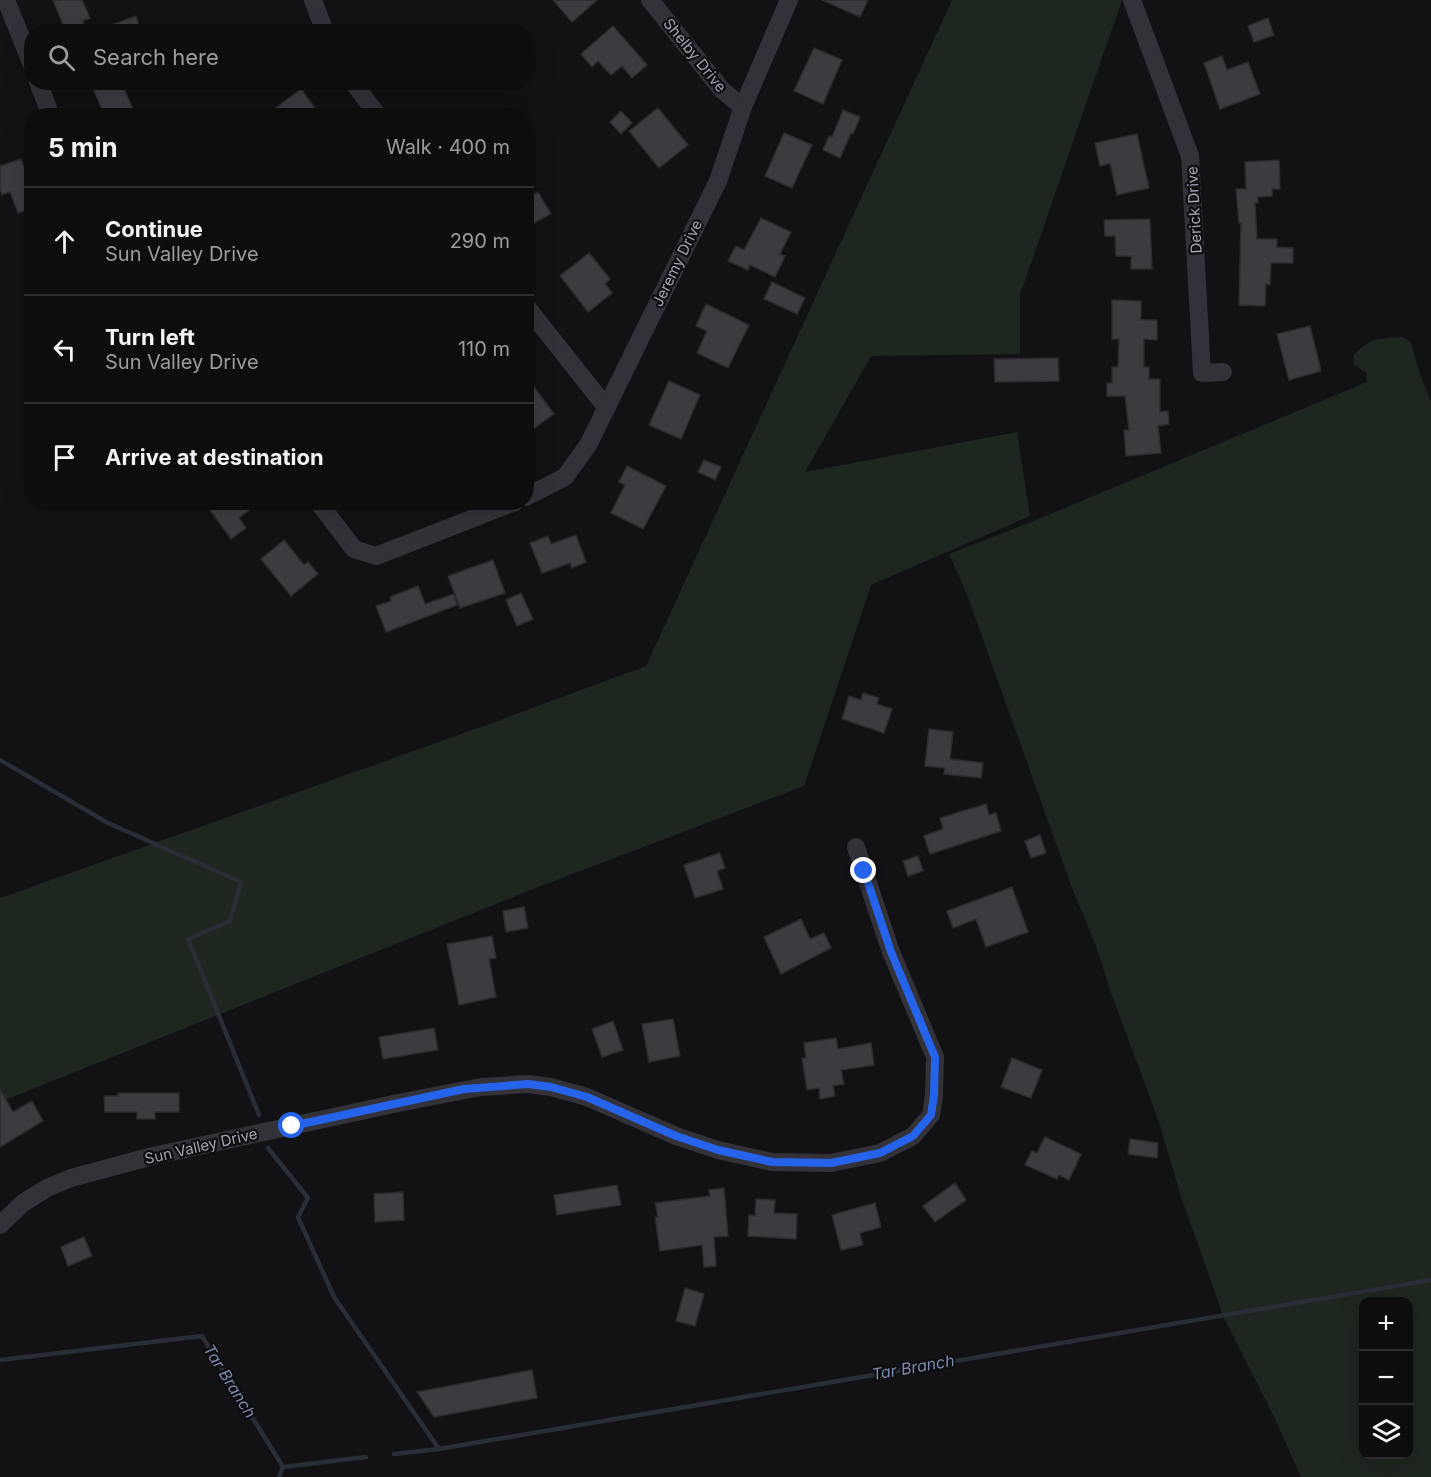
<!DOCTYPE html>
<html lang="en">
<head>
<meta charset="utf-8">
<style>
  body { margin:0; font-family:Inter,sans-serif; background:#171617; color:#f1f3f6 }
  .controls { position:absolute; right:18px; bottom:18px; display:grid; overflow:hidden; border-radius:12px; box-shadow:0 6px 24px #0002 }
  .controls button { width:54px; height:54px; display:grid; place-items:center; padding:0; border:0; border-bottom:2px solid #2e2d2e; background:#0e0d0e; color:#f1f3f6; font:30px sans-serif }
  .stop { position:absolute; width:18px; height:18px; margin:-14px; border:4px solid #2563eb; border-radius:50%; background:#fff }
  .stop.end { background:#2563eb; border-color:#fff; box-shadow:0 2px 6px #0008 }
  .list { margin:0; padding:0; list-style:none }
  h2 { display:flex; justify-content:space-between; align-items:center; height:78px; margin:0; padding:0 24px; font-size:26px }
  h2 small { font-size:20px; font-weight:400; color:#9b9c9e }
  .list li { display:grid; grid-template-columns:39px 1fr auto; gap:18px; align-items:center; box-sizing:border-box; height:108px; padding:0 24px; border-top:2px solid #2e2d2e }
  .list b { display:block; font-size:22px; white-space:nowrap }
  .list p { margin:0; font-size:20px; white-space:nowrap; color:#9b9c9e }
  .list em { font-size:20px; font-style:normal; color:#9b9c9e }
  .icon { flex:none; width:33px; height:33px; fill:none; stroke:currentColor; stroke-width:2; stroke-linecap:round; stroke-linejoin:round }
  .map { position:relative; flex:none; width:1431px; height:1477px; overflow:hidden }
  .search { position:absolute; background:#0e0d0e; box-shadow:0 6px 24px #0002; left:24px; top:24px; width:510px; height:66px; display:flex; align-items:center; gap:15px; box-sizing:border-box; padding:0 21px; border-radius:24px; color:#9b9c9e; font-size:22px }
  .panel { position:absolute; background:#0e0d0e; box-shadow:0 6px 24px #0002; left:24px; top:108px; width:510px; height:402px; border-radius:24px }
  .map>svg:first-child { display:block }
  .green { fill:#1e2620; fill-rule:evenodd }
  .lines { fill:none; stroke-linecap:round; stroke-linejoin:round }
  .stream { stroke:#282d36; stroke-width:4.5 }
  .building { fill:#3c3b40; stroke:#2c2b2f; stroke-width:1.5 }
  .minor { stroke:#333238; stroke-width:18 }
  .route { stroke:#2563eb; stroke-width:8 }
  .labels { text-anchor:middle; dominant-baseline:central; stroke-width:4.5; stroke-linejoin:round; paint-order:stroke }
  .street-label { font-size:15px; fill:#a3a5b4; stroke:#0d0c0e }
  .water-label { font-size:16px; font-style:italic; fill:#798baf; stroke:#0d0c0e }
</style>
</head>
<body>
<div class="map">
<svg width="1431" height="1477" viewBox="0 0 1431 1477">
  <rect width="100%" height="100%" fill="#121113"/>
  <g class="green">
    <polygon points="952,0 1122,0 1020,295 1020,354 871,356 805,472 1017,432 1030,516 871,585 804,786 541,886 0,1102 0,898 492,723 646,666"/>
    <path d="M1402,337L1411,342L1418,369L1431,402V1477H1301L1274,1417L1224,1318L1181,1197L1159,1122L1110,990L1096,946L1072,888L966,592L949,554L1031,522L1367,382V373L1354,365L1353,356C1369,338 1379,338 1402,337ZM1364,1302H1408V1454H1364Z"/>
  </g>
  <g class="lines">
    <g class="stream">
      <polyline points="0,760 108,823 241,882 230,921 188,939 259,1115"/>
      <polyline points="268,1148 308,1198 298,1217 334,1297 439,1449"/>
      <polyline points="0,1360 202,1336 283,1467 366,1457"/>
      <polyline points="394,1454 439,1449 1431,1280"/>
      <polyline points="279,1477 283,1467"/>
    </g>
  </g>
  <g class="building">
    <polygon points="53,0 82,0 90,18 83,21 87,32 66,32"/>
    <polygon points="553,0 597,0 572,22"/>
    <polygon points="822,0 868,0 860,17"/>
    <polygon points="136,16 141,32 97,32 97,30"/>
    <polygon points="1268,18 1274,35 1254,42 1248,26"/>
    <polygon points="613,26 647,65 632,78 622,66 611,75 598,61 592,67 581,54"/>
    <polygon points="814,48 842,60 823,104 794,91"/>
    <polygon points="1222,56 1227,70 1248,62 1260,94 1220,109 1204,63"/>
    <polygon points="90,82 121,82 136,116 105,116"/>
    <polygon points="301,89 321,116 265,116"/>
    <polygon points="658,108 688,145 659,168 629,131"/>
    <polygon points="843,110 860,117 853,134 851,133 840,158 823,150 829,136 832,137"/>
    <polygon points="621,111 632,123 621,134 610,122"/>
    <polygon points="784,133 812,145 792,188 765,176"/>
    <polygon points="1137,134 1149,188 1117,195 1110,163 1100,166 1095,143"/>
    <polygon points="21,159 32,188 32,208 18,213 10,192 2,195 0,188 0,166"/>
    <polygon points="1279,160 1280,189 1272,189 1272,196 1258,197 1258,203 1255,203 1257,239 1277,239 1277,247 1293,248 1293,263 1271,263 1270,285 1266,284 1265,306 1239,305 1241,223 1239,223 1236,189 1246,189 1245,162"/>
    <polygon points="538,192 551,214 526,227 526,198"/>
    <polygon points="761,218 791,232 780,254 785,256 775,277 750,265 748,270 728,261 736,246 744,250"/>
    <polygon points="1150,219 1152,269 1131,269 1131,256 1116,256 1115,236 1105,236 1104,220"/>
    <polygon points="589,253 610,279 605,284 612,293 588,312 560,276"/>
    <polygon points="772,282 805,298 797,314 764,299"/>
    <polygon points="1112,300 1141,301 1141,320 1157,320 1157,340 1144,339 1144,367 1149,367 1149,379 1160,379 1160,412 1168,411 1169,424 1158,426 1161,453 1126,456 1124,430 1129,430 1125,396 1107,396 1107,383 1112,383 1112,367 1118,367 1119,339 1112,339"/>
    <polygon points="706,304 749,325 728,368 697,353 707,331 696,326"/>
    <polygon points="1310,326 1321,371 1289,380 1277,334"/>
    <polygon points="1058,358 1059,381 995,382 994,359"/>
    <polygon points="526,376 554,414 526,434"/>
    <polygon points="669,381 700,395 681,439 649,425"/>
    <polygon points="704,460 721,467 715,480 698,472"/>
    <polygon points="627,466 666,486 643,529 611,513 625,485 619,482"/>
    <polygon points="204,502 260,502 239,518 246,528 231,539"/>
    <polygon points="576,535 586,562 572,568 570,563 542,573 530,543 548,536 551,544"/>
    <polygon points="284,540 304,565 308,562 318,574 291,596 261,559"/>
    <polygon points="493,560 505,593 460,608 448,576"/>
    <polygon points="418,586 425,604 454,594 457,605 386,632 376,606 391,601 390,597"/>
    <polygon points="521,593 533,619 517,626 506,600"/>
    <polygon points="863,693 879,698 877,704 892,709 884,733 842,719 849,696 861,700"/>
    <polygon points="929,729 953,732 950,759 983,763 981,778 944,774 945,768 925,766"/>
    <polygon points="986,804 989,815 996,813 1001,831 930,854 924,836 943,829 940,818"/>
    <polygon points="1040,835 1046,853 1031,858 1025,841"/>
    <polygon points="720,853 725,868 717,871 723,889 695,898 684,865"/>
    <polygon points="918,856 923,871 908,876 903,861"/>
    <polygon points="1012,887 1028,932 986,947 976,919 953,928 947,911"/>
    <polygon points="524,907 528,928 506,932 503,911"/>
    <polygon points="801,919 810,939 824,933 831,948 781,974 764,937"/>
    <polygon points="492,936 496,958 489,959 496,997 459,1005 447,944"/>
    <polygon points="673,1019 680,1056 649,1062 642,1024"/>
    <polygon points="613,1021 623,1050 602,1057 592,1029"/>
    <polygon points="434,1028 438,1050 383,1059 379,1037"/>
    <polygon points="836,1038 838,1049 871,1043 874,1065 841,1070 844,1084 833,1086 835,1096 820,1099 819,1088 807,1090 802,1058 806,1058 804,1043"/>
    <polygon points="1012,1058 1042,1070 1031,1098 1001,1087"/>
    <polygon points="0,1089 13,1112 32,1101 43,1121 0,1147"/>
    <polygon points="118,1093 179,1093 179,1112 155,1112 155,1119 137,1119 137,1112 105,1112 104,1096 118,1096"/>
    <polygon points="1045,1137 1081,1154 1069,1180 1059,1175 1057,1179 1025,1165 1032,1151 1037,1153"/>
    <polygon points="1130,1139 1158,1143 1157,1158 1128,1154"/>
    <polygon points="955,1183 966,1200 935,1222 923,1206"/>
    <polygon points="617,1185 621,1205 557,1215 554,1195"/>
    <polygon points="724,1188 728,1236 714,1237 716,1266 704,1267 702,1245 660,1251 655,1217 658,1217 655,1203 710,1196 709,1190"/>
    <polygon points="403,1192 404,1220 375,1222 374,1194"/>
    <polygon points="756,1199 775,1200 774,1213 797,1214 796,1239 748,1236 749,1215 755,1216"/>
    <polygon points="875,1203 881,1227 860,1233 863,1245 841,1250 832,1215"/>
    <polygon points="84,1237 92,1256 68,1266 61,1247"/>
    <polygon points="685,1288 704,1294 695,1326 676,1321"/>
    <polygon points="532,1370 537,1398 434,1417 417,1392"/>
  </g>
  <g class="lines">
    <g class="minor">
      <polyline points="6,0 32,65"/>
      <polyline points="313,0 325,32"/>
      <polyline points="650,0 722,90 743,107"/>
      <polyline points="1132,0 1190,156 1202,373 1223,372"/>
      <polyline points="38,82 51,116"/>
      <polyline points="353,82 378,116"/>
      <polyline points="526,306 606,407"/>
      <polyline points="526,497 565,477 588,445 718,181 743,107 789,0"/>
      <polyline points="318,502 354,549 376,556 515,502"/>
      <polyline points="0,1225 23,1203 47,1188 71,1178 153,1156 398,1103 481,1087 528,1084 551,1087 587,1097 676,1136 718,1150 772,1162 831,1163 880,1153 913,1136 931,1115 934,1095 935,1057 891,952 856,847"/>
    </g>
  </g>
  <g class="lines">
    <polyline class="route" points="292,1126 464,1089 528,1084 551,1087 587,1097 676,1136 718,1150 772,1162 831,1163 880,1153 913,1136 931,1115 934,1095 935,1057 891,952 864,871"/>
  </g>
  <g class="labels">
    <g class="street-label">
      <text transform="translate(695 55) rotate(51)">Shelby Drive</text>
      <text transform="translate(1194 210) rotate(-93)">Derick Drive</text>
      <text transform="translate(677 263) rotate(-64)">Jeremy Drive</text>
      <text transform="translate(201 1146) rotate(-13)">Sun Valley Drive</text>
    </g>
    <g class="water-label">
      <text transform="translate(913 1367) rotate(-10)">Tar Branch</text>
      <text transform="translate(230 1381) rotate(58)">Tar Branch</text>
    </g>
  </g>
</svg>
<div class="controls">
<button>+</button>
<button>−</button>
<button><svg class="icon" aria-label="layers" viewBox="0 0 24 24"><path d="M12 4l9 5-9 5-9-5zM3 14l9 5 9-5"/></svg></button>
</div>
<div class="stop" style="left:292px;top:1126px"></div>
<div class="stop end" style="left:864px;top:871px"></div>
<div class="search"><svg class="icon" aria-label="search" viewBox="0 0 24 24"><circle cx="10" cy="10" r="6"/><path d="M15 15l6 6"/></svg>Search here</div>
<section class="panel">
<h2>5 min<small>Walk · 400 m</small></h2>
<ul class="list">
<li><svg class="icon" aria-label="ahead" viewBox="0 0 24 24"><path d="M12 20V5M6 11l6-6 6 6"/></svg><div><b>Continue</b><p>Sun Valley Drive</p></div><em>290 m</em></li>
<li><svg class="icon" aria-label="left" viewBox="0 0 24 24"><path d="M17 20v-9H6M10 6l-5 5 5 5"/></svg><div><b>Turn left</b><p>Sun Valley Drive</p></div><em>110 m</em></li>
<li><svg class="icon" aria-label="arrive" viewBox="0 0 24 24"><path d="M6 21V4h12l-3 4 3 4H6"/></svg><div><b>Arrive at destination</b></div></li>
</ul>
</section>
</div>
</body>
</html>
